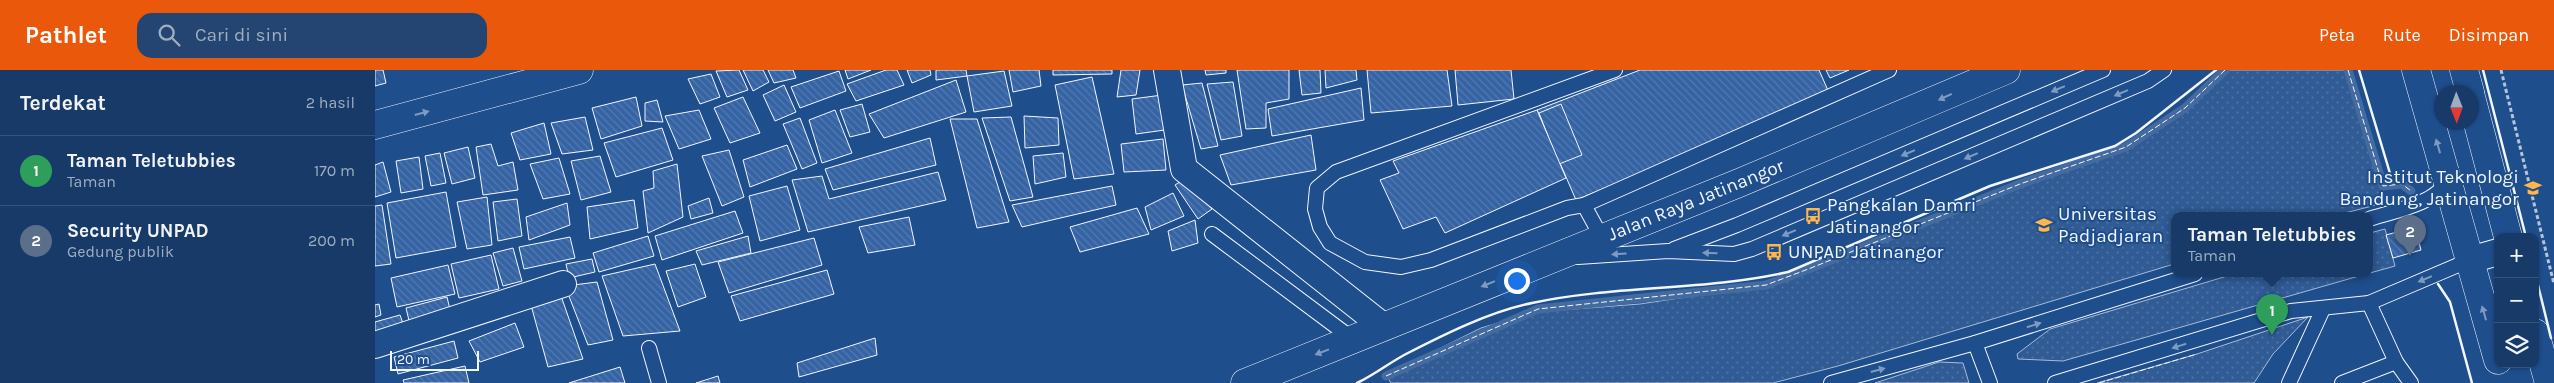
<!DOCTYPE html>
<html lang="id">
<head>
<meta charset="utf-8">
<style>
  body { margin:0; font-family:Karla,sans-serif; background:#244571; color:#f1f3f6 }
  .controls { position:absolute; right:15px; bottom:15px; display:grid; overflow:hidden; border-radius:10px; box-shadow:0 1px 4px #0004 }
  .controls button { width:45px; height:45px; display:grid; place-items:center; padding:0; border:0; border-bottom:1px solid #36547d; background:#173a69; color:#f1f3f6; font:25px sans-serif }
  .compass { position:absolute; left:2059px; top:15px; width:45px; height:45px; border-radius:50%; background:#173a69; box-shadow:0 1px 4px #0004; rotate:179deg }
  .scale { position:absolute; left:15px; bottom:12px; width:89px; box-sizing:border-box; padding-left:5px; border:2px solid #f2f6ff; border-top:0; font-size:14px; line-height:18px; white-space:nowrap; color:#f2f6ff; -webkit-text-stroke:4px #1f4e8c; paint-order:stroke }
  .you { position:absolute; left:1141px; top:210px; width:18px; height:18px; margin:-12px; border:4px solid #fff; border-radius:50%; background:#1a73e8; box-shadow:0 0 0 8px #1a73e833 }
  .badge { display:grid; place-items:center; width:32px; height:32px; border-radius:50%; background:#ea580c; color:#fff; font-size:16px; font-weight:700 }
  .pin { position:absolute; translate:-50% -41px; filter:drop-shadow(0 1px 2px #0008) }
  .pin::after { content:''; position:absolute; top:26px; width:18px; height:15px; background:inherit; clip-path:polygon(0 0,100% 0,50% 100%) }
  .popup { position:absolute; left:1796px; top:142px; width:202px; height:65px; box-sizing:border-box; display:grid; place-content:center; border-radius:10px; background:#173a69; filter:drop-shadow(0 1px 4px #0005); font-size:16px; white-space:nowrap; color:#9eadc0 }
  .popup b { font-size:19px; color:#f1f3f6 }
  .popup::after { content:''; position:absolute; left:50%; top:100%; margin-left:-10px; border:10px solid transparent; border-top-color:#173a69 }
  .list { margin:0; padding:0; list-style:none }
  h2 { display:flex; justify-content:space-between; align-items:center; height:65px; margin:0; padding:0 20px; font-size:21px }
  h2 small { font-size:16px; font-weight:400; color:#9eadc0 }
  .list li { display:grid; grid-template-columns:32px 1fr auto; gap:15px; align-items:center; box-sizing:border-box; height:70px; padding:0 20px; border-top:1px solid #36547d }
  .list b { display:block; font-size:19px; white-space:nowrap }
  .list p { margin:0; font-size:16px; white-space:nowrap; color:#9eadc0 }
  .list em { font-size:16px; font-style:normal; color:#9eadc0 }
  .icon { flex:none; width:28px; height:28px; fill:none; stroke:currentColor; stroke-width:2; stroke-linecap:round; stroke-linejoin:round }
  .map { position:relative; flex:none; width:2179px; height:313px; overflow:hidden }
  header { display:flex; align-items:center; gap:30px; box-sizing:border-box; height:70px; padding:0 25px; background:#ea580c; color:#fff }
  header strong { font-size:24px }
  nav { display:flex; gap:28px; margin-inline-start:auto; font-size:18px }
  .search { width:350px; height:45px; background:#244571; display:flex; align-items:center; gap:12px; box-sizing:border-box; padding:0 18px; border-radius:15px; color:#9eadc0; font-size:19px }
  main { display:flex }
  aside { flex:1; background:#173a69 }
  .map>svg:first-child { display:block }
  .grass { fill:url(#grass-dots); stroke:#a8bbd7 }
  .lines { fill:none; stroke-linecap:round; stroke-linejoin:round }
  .stream { stroke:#446ba0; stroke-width:9 }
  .building { fill:url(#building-back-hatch); stroke:#f2f6ff }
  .service-casing { stroke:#f2f6ff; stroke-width:16 }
  .minor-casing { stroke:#f2f6ff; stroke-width:28 }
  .secondary-casing { stroke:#f2f6ff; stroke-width:29 }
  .trunk-casing { stroke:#f2f6ff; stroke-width:29 }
  .path { stroke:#b3c4dc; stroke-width:3; stroke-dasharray:4 2.5; stroke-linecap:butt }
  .service { stroke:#1f4e8c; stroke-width:14 }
  .minor { stroke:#1f4e8c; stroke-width:26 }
  .secondary { stroke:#1f4e8c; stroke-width:28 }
  .trunk { stroke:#1f4e8c; stroke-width:28 }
  .fence { stroke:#f2f6ff; stroke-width:1; stroke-dasharray:6 2.5; stroke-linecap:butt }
  .wall { stroke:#f2f6ff; stroke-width:2.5 }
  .oneway { fill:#7e9ac0 }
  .labels { text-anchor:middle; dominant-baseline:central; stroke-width:4; stroke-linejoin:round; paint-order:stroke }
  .poi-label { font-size:19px; fill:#f2f6ff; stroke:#1f4e8c; text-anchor:start }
  .street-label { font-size:19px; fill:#f2f6ff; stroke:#1f4e8c }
</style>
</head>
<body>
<header>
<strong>Pathlet</strong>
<div class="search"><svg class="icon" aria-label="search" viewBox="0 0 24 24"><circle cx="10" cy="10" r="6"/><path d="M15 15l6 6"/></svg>Cari di sini</div>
<nav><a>Peta</a><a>Rute</a><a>Disimpan</a></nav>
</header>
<main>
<aside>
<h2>Terdekat<small>2 hasil</small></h2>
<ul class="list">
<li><span class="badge" style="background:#2e9e5b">1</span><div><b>Taman Teletubbies</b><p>Taman</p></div><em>170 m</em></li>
<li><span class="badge" style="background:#5c6f8a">2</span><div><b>Security UNPAD</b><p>Gedung publik</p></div><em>200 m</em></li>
</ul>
</aside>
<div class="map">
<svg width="2179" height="313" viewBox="0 0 2179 313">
  <defs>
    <pattern id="grass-dots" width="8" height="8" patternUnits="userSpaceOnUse" patternTransform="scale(1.25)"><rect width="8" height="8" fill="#305b95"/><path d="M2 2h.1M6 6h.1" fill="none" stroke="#4e73a5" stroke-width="1.8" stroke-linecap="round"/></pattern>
    <pattern id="building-back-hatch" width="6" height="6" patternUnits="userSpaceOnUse" patternTransform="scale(1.25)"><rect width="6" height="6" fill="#3563a3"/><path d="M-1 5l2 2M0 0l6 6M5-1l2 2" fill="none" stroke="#537ab1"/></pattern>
  </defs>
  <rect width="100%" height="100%" fill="#1f4e8c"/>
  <g class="grass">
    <polygon points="1850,0 1973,0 2008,116 2009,133 1958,146 1800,146 1799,194 1463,296 1398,313 1016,313 1011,305 1106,258 1160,242 1265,234 1391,215 1645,114 1751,77 1810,38"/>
    <polygon points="2010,159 2020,196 1995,203 1995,163"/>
    <polygon points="1859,204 1991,204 1688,291 1643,289 1642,284 1675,259"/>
    <polygon points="1933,247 1898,284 1879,313 1722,313 1822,284"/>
    <polygon points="1564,292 1588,293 1594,313 1500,313"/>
  </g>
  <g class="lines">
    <g class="stream">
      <polyline points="1973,0 2008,116 2027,114 2036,121"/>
      <polyline points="1011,306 1163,239 1391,215 1436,198 1645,114 1751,77 1810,38 1850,0"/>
    </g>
  </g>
  <g class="building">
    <polygon points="0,0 8,0 11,13 0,16"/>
    <polygon points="364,0 373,20 352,27 341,1"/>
    <polygon points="368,0 388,0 394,12 378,21"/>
    <polygon points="393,0 418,0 421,8 399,13"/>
    <polygon points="470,0 496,0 473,9"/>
    <polygon points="511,0 522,0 529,15 481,31 472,14"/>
    <polygon points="532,0 555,0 556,5 537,13"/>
    <polygon points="561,0 591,0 592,6 561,10"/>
    <polygon points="634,0 664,0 666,16 638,22"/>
    <polygon points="678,0 737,0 737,4 678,5"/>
    <polygon points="746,0 765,0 761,25 742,27"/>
    <polygon points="830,0 851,0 851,3 831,5"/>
    <polygon points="862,0 914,0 914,29 891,33 891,58 871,59"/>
    <polygon points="924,0 945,0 946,23 927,25"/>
    <polygon points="950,0 981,0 982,10 951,18"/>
    <polygon points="992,0 1072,0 1077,36 996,43"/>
    <polygon points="1080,0 1136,0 1139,29 1083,35"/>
    <polygon points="1265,0 1444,0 1455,25 1201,130 1162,40"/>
    <polygon points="1451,0 1474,0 1455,8"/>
    <polygon points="464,1 471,21 425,38 416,17"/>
    <polygon points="629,1 637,36 599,42 592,6"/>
    <polygon points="336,4 345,27 325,34 313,9"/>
    <polygon points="717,7 739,104 699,109 680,15"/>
    <polygon points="581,10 591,42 509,68 494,44"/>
    <polygon points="858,12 867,66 846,70 832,14"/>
    <polygon points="827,13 843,76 826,79 807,15"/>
    <polygon points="409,15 421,42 400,51 388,25"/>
    <polygon points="986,18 989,50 897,66 893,39"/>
    <polygon points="795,24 797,59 761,64 757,29"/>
    <polygon points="261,27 267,56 226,69 217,38"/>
    <polygon points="368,27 385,63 355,73 339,38"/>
    <polygon points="282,30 288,52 270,51 270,33"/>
    <polygon points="487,34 495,62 475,67 465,40"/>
    <polygon points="1186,34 1207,85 1184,94 1164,43"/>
    <polygon points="324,40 336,69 304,79 290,46"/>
    <polygon points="460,40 477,83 447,93 434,50"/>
    <polygon points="1162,40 1191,108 1070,163 1061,147 1028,159 1005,110 1024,103 1018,91"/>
    <polygon points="649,46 683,48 684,75 650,78"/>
    <polygon points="210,47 218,80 187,84 176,53"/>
    <polygon points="636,47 658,127 635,131 607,48"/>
    <polygon points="425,48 442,93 427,99 408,54"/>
    <polygon points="575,49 602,49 634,152 602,158"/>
    <polygon points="169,53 176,84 145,90 136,63"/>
    <polygon points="287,58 298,90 241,107 229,73"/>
    <polygon points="936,65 941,100 856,115 845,85"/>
    <polygon points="555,68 561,95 458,120 450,99"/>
    <polygon points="788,69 791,100 749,102 746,74"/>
    <polygon points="116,74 123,96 138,92 143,120 108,125 101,77"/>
    <polygon points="412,75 422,99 375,117 368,90"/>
    <polygon points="93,77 100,108 77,114 69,83"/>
    <polygon points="354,80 369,127 347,136 327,86"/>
    <polygon points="65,83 71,113 56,116 50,86"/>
    <polygon points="688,83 691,107 660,114 658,86"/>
    <polygon points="225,86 236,122 206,130 196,91"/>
    <polygon points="44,87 48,119 26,123 21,91"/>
    <polygon points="184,88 195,124 168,129 155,94"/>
    <polygon points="8,92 16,122 0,127 0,95"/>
    <polygon points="302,94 308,147 273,163 268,121 279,118 278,101"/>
    <polygon points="563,102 571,130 433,162 417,110 447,106 454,129"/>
    <polygon points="814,106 837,139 823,149 800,115"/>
    <polygon points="412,116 425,160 385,171 374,126"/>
    <polygon points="737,116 741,135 647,157 637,135"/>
    <polygon points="71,122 81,177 21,188 12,133"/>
    <polygon points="798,123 809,146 776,160 770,137"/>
    <polygon points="112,127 117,175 92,179 82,132"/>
    <polygon points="334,128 338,143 316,149 313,136"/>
    <polygon points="142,129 147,166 123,171 118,132"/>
    <polygon points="259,130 263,158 215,169 212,137"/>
    <polygon points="192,133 195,155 154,170 151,147"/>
    <polygon points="7,135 16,194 0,196 0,136"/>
    <polygon points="762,138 774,164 705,182 695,157"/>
    <polygon points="360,141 368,163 287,190 280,166"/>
    <polygon points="534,147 540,175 493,183 484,157"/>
    <polygon points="820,150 823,173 797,181 793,161"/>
    <polygon points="2040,157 2046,180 2018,188 2011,165"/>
    <polygon points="273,166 279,186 224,202 218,183"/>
    <polygon points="373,166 376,183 327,195 321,181"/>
    <polygon points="195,167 200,188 149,199 144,177"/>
    <polygon points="439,168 447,195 354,223 343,192"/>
    <polygon points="138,178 147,211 128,216 118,183"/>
    <polygon points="116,185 124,219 84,228 76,194"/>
    <polygon points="217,189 220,202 194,208 191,194"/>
    <polygon points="280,194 305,261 248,266 227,206"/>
    <polygon points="320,194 331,227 303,237 291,201"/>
    <polygon points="73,195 80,224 22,237 16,208"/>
    <polygon points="452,200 459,224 365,251 356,226"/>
    <polygon points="222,212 238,270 213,275 190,216"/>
    <polygon points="185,223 208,289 173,297 154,228"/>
    <polygon points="72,227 77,248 37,263 31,238"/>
    <polygon points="4,234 6,245 0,247 0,235"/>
    <polygon points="25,245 31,262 0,272 0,252"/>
    <polygon points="140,253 149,277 105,292 94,271"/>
    <polygon points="500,268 502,285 424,307 422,293"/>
    <polygon points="79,271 83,288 23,304 19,287"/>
    <polygon points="90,296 94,313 29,313 28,310"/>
    <polygon points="245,297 250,313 194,313"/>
    <polygon points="343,306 345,313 321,313"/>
  </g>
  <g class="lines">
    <g class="service-casing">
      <g id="service">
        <polyline points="1209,135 1514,0"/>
        <path d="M1994,149C2015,142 2065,133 2071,110"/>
        <polyline points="837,164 979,270"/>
        <polyline points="1227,168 1209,135 1192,138 1056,190 1026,197 990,192 955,173 945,157 940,139 942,118 961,102 1240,0"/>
        <polyline points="1299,179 1362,155 1728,0"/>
        <polyline points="1203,187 1293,181 1359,184 1377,179 1773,11 1789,0"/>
        <polyline points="1994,233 2021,292 2036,313"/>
        <polyline points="1600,273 1615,313"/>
        <polyline points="274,278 284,313"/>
        <polyline points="1456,313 1600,273 1820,204"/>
        <polyline points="1680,313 1916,241 1994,233 2095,190"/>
        <polyline points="1914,313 1948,239"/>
        <polyline points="1967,313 2021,292"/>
      </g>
    </g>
    <g class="minor-casing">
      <g id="minor">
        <polyline points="792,0 809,99 1009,257"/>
        <polyline points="2095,190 2123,182"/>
        <polyline points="0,275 188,214"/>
      </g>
    </g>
    <g class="secondary-casing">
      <g id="secondary">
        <polyline points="2041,0 2123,290"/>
        <polyline points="2089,0 2095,22"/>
        <polyline points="2096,27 2133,167"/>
        <polyline points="2160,263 2174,313"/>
      </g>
    </g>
    <g class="trunk-casing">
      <g id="trunk">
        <polyline points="0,55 204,0"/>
        <polyline points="870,313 1364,113 1631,0"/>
      </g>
    </g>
    <polyline class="path" points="2126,0 2179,214"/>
    <use href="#service" class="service"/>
    <use href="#minor" class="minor"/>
    <use href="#secondary" class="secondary"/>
    <use href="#trunk" class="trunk"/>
    <g class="fence">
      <polyline points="1973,0 2008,116 2027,114 2036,121"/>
      <polyline points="1011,306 1163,239 1391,215 1436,198 1645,114 1751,77 1810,38 1850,0"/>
      <polyline points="1724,313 1822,284"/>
    </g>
    <g class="wall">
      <polyline points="1984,0 2017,110"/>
      <polyline points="2108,0 2151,167"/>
      <polyline points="2160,203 2176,268"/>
      <polyline points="2063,214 2075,232 2097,313"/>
      <path d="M982,313C999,305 1014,293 1031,284C1070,264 1114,242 1157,233C1241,215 1329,221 1413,202L1615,116L1740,76L1761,63L1841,0"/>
    </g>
  </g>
  <defs><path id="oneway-solid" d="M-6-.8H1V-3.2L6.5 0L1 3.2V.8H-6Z" transform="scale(1.25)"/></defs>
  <g class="oneway">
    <use href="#oneway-solid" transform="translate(1683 19) rotate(157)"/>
    <use href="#oneway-solid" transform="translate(1746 23) rotate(157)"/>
    <use href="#oneway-solid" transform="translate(1570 27) rotate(155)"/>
    <use href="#oneway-solid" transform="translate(47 43) rotate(-15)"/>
    <use href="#oneway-solid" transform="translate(2063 76) rotate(-106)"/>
    <use href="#oneway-solid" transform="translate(1533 83) rotate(157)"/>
    <use href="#oneway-solid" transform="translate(1596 86) rotate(157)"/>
    <use href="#oneway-solid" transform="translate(1414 163) rotate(157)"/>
    <use href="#oneway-solid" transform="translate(1335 183) rotate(-178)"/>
    <use href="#oneway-solid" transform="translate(1244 184) rotate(176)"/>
    <use href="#oneway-solid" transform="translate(2050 209) rotate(157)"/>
    <use href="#oneway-solid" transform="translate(1113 214) rotate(158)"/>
    <use href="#oneway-solid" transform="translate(2109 243) rotate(-106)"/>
    <use href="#oneway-solid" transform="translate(1659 255) rotate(-17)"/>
    <use href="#oneway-solid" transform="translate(1804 276) rotate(163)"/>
    <use href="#oneway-solid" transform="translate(947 282) rotate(159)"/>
    <use href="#oneway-solid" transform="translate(1503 300) rotate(-15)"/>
  </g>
  <defs>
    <g id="university-bare" transform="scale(1.35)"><path d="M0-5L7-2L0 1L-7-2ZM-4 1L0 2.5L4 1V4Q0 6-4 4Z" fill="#ffb74d" stroke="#1f4e8c" stroke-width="2.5" paint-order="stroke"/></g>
    <g id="bus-bare" transform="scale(1.35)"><path d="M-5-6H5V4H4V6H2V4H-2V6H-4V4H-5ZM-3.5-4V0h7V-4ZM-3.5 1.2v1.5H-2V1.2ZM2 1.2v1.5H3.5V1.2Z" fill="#ffb74d" stroke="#1f4e8c" stroke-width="2.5" paint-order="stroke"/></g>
  </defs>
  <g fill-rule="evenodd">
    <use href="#university-bare" x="2158" y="118"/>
    <use href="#bus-bare" x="1438" y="146"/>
    <use href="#university-bare" x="1669" y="155"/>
    <use href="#bus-bare" x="1399" y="182"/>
  </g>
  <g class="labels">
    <g class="poi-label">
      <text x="2144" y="107" text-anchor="end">Institut Teknologi<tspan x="2144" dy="22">Bandung, Jatinangor</tspan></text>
      <text x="1452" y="135">Pangkalan Damri<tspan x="1452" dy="22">Jatinangor</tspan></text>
      <text x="1683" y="144">Universitas<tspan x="1683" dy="22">Padjadjaran</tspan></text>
      <text x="1413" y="182">UNPAD Jatinangor</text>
    </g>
    <g class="street-label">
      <text transform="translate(1321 130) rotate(-22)">Jalan Raya Jatinangor</text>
    </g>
  </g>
</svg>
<div class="controls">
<button>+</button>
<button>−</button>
<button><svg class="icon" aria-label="layers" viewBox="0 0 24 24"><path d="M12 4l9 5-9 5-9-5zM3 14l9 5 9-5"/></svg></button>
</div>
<svg class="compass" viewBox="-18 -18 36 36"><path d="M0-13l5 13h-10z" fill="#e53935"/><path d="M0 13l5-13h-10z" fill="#9eadc0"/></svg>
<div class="scale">20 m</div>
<div class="you"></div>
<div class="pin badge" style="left:1897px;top:265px;background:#2e9e5b">1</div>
<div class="popup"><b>Taman Teletubbies</b>Taman</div>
<div class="pin badge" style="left:2035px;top:186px;background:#5c6f8a">2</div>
</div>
</main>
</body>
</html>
